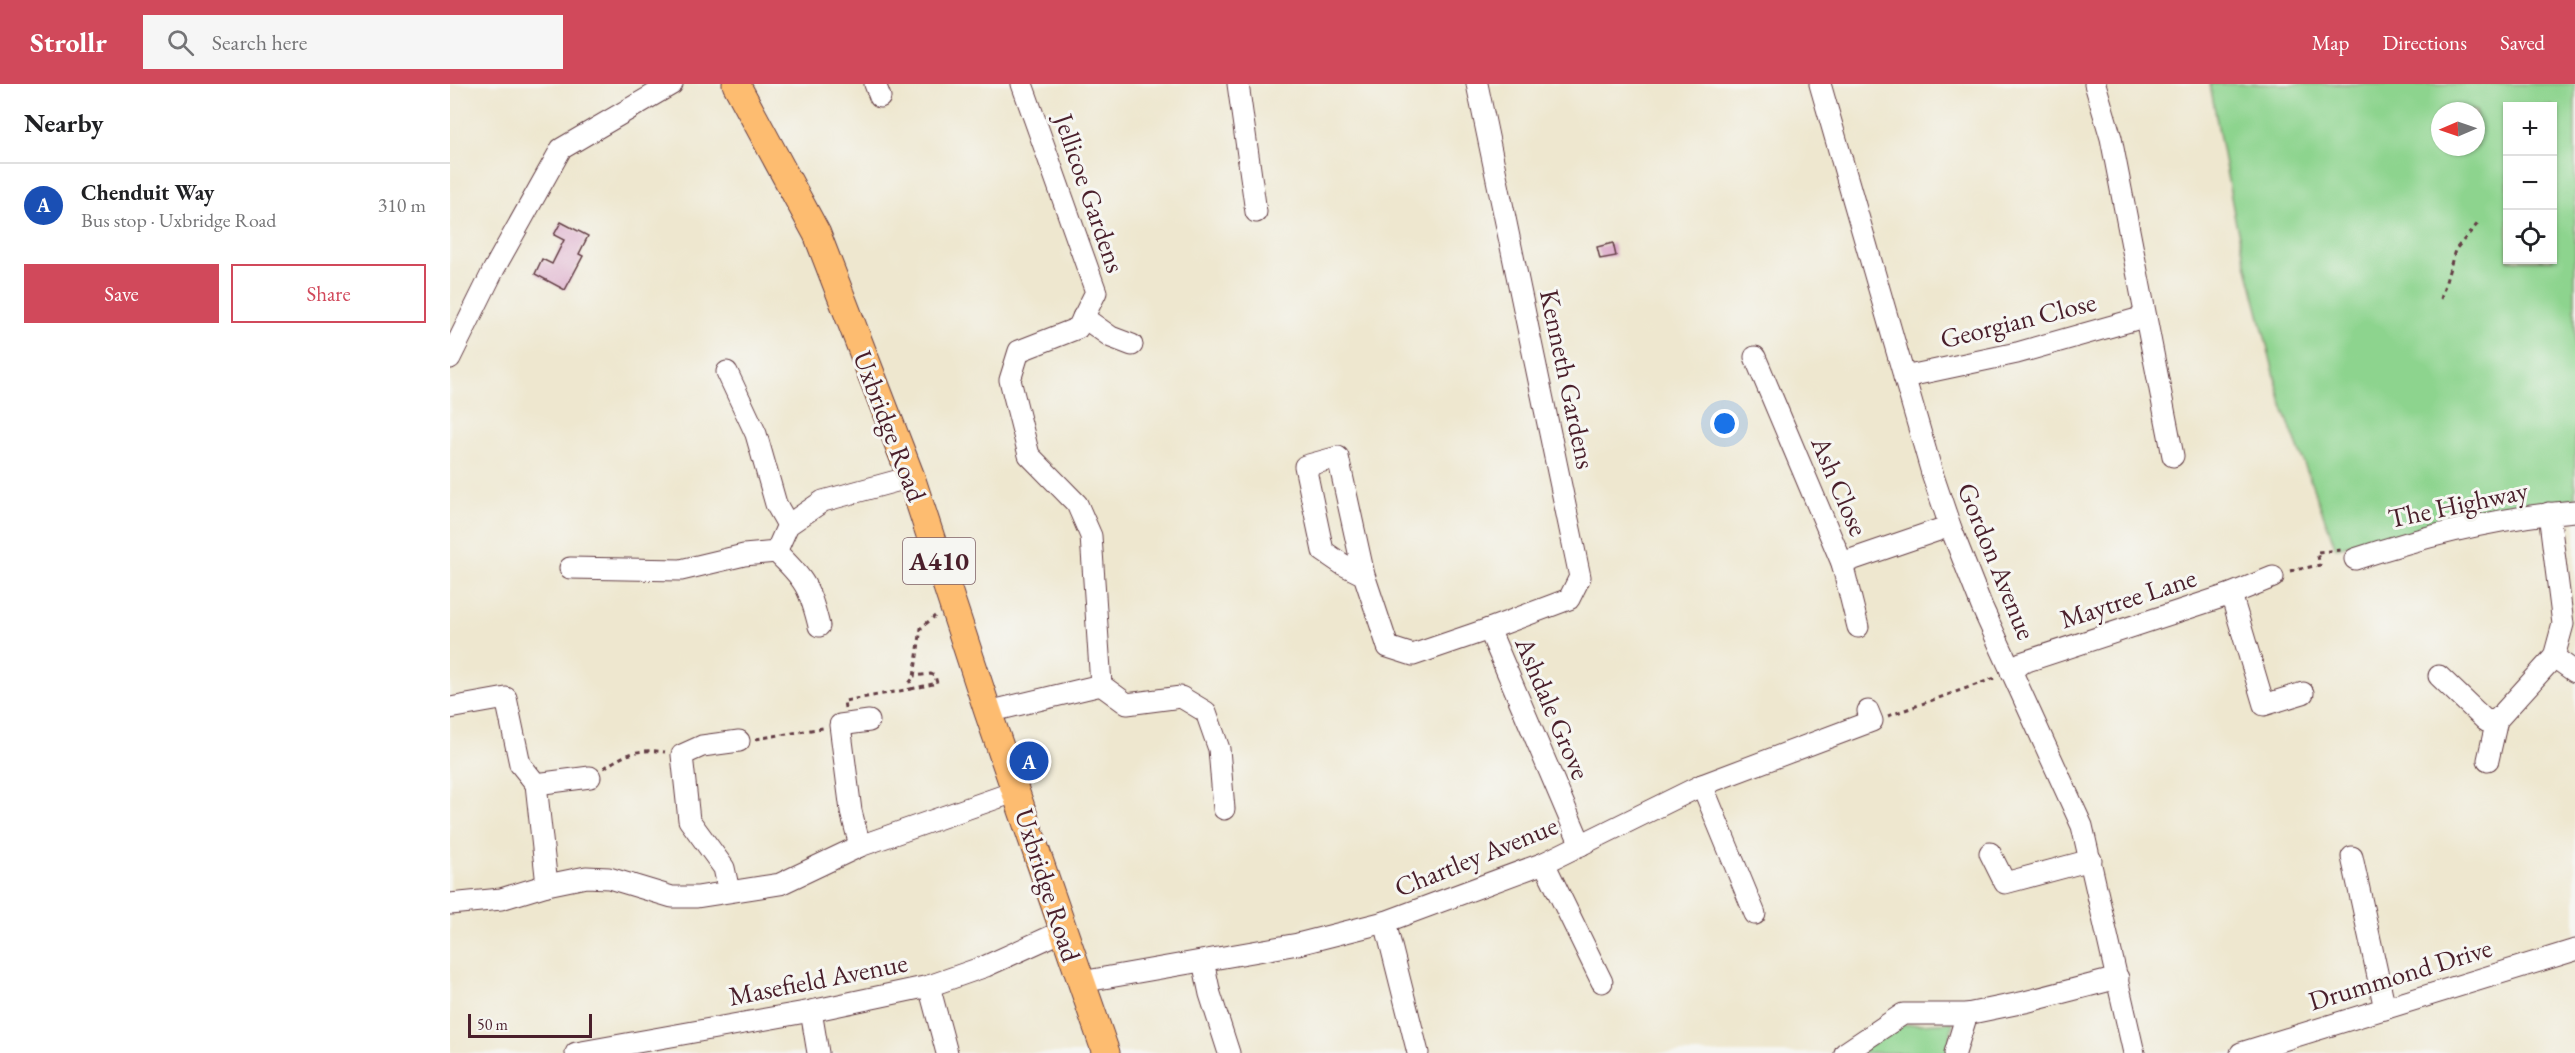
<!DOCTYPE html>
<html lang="en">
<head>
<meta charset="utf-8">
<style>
  body { margin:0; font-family:"EB Garamond",serif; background:#f6f6f6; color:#202124 }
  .controls { position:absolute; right:18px; top:18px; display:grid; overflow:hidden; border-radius:0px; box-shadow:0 2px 4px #0004 }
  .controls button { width:54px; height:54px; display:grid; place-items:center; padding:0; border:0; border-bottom:2px solid #e0e0e0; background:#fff; color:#202124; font:30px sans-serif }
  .compass { position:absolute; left:1981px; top:18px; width:54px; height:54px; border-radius:50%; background:#fff; box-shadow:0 2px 4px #0004; rotate:268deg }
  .scale { position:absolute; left:18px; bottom:15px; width:124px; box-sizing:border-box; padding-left:6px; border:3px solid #4a1f2b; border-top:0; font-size:16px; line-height:21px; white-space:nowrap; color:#4a1f2b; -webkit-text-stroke:4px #f6f6f2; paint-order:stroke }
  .you { position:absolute; left:1275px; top:340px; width:21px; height:21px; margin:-15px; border:4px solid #fff; border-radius:50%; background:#1a73e8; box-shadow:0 0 0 9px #1a73e833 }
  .badge { display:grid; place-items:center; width:39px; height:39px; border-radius:50%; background:#d1495b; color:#fff; font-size:20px; font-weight:700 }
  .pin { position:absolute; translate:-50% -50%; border:3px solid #fff; box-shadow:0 2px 6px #0006 }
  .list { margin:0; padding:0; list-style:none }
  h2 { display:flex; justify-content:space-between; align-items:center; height:78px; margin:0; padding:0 24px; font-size:26px }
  h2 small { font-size:20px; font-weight:400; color:#757577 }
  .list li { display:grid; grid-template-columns:39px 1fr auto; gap:18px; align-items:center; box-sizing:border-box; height:84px; padding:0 24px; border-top:2px solid #e0e0e0 }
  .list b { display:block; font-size:22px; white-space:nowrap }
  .list p { margin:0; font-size:20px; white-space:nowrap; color:#757577 }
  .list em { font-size:20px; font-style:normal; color:#757577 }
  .actions { display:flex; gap:12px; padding:18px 24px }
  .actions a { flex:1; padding:14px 0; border:2px solid #d1495b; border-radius:0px; text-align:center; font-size:21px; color:#d1495b }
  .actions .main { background:#d1495b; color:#fff }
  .icon { flex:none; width:33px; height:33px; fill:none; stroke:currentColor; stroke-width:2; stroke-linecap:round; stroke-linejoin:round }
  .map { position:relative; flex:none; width:2125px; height:969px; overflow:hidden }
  header { display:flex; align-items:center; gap:36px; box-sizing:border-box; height:84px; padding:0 30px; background:#d1495b; color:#fff }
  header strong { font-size:28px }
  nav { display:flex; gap:33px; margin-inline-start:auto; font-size:21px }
  .search { width:420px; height:54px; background:#f6f6f6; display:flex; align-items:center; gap:15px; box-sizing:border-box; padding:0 21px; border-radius:0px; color:#757577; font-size:22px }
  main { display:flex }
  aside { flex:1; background:#fff }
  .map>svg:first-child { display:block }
  .green { fill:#8dd48e; stroke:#6c7a5c; stroke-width:1.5; fill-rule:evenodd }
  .building { fill:#d696bf }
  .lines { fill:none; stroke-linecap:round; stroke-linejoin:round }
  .minor-casing { stroke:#633d44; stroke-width:23 }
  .major-casing { stroke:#633d44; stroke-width:29 }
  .path { stroke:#633d44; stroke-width:3; stroke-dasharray:4.5 4.5; stroke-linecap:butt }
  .minor { stroke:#fff; stroke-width:21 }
  .major { stroke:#fdbc6f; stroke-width:27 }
  .labels { text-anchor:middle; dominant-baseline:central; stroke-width:6; stroke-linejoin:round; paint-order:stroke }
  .shield { fill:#f6f6f2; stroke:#7e6067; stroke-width:1.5 }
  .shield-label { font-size:26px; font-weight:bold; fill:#4a1f2b }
  .street-label { font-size:27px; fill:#4a1f2b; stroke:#f6f6f2 }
</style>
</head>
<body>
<header>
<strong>Strollr</strong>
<div class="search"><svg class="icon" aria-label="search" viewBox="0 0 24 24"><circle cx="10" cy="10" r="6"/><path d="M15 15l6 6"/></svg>Search here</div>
<nav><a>Map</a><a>Directions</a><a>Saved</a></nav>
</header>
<main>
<aside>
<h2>Nearby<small></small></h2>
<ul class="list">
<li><span class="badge" style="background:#1a4fb4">A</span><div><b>Chenduit Way</b><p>Bus stop · Uxbridge Road</p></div><em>310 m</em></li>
</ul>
<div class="actions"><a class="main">Save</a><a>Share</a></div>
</aside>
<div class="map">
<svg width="2125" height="969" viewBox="0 0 2125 969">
  <rect width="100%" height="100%" fill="#f6f6f2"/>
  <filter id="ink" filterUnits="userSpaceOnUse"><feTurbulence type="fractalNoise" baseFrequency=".0167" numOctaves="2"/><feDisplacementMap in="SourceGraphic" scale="12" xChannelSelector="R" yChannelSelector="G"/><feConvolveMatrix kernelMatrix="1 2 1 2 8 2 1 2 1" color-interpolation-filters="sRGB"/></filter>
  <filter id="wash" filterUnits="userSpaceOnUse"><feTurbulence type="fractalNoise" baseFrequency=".008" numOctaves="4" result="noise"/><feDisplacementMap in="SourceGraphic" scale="24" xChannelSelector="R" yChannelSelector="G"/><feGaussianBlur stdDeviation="1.35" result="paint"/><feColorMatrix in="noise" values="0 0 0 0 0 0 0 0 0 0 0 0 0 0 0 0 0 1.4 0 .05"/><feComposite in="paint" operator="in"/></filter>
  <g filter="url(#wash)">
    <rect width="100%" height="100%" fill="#eee7cf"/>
    <g class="green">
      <path d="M1760,0H2125V414L1886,464L1833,324L1786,140ZM2058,22H2102V176H2058ZM1990,27H2026V63H1990Z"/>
      <polygon points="1503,938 1498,969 1407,969 1451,941"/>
    </g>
    <g id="blocks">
      <g class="building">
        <polygon points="111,138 138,152 129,170 133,172 115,206 85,190 92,175 102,180 114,156 104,151"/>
        <polygon points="1163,159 1166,172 1150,175 1147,163"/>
      </g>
    </g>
  </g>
  <g filter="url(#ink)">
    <use href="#blocks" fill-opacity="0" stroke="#633d44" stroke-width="1.5"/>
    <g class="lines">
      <g class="minor-casing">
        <g id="minor">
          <polyline points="425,0 430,13"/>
          <polyline points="788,0 806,128"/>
          <polyline points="1027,0 1130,493 1119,515 1039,545"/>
          <polyline points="1370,0 1482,389 1500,442 1532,523 1632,742 1684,969"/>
          <polyline points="1645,0 1661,54 1723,372"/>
          <polyline points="633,233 661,253 682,261"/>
          <polyline points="1305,273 1392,479 1500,442"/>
          <polyline points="0,274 44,185 111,65 222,0"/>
          <polyline points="277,288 306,350 326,420 338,441"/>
          <polyline points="1454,293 1567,269 1694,233"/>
          <path d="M326,468C355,495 360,505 369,542"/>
          <path d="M1905,475C1975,452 2052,433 2125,427"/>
          <polyline points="1392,479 1408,543"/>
          <polyline points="120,484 231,486 294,471 326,468 338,441 373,417 461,393"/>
          <polyline points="914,491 892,480 873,467 855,382 888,373 914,491 938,563 963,571 1039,545 1131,761"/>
          <polyline points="1781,510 1814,621 1853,609"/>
          <polyline points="2104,573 2125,588"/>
          <polyline points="1561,588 1571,579 1781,510 1823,493"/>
          <polyline points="1989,592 2036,637 2047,636"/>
          <polyline points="651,601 677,620 731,613 756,628 769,665 774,725"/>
          <polyline points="0,624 56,614 70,680 86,700 97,801"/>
          <polyline points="538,628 651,601 641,452 627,420 579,371 560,296 569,267 628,244 646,208 572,0"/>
          <polyline points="2038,676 2047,636 2104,573 2113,540 2099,429"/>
          <polyline points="86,700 140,693"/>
          <polyline points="1252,701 1305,830"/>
          <polyline points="410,762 401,727 390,641 419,637"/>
          <polyline points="1540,769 1555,799 1641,776"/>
          <polyline points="1902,773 1935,925"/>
          <polyline points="1094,779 1152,898"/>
          <polyline points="279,807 274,784 239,736 232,671 252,662 289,657"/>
          <polyline points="0,820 51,815 97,801 136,793 159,794 222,813 247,813 330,800 410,762 567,707"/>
          <polyline points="935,838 968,969"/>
          <polyline points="753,877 760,910 779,969"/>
          <polyline points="631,898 848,860 935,838 1094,779 1252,701 1422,637 1418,627"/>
          <polyline points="479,902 497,969"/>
          <polyline points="361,927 368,969"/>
          <polyline points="126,969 361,927 479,902 536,882 613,847"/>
          <polyline points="1395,969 1453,930 1517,930 1575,918 1668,894"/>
          <polyline points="1505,969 1517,930"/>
          <polyline points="1791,969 2125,866"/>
        </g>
      </g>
      <g class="major-casing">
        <polyline id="major" points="286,0 367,150 461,393 538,628 656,969"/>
      </g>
      <g class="path">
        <polyline points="1991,215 2005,166 2030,137"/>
        <polyline points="1840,487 1870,481 1867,468 1891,466"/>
        <polyline points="461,605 487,599 485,592 481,590 464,592"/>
        <polyline points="395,624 394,617 461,605 460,598 464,593 471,544 485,532"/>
        <polyline points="1438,632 1545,594"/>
        <polyline points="306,655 373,644"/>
        <path d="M154,684C175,670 189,664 215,668"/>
      </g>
      <use href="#minor" class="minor"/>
      <use href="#major" class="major"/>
    </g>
  </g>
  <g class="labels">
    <rect class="shield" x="453" y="454" width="72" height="46" rx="4.5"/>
    <g class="shield-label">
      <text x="489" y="477">A410</text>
    </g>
    <g class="street-label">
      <text transform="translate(640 109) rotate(71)">Jellicoe Gardens</text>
      <text transform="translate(1568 236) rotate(-14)">Georgian Close</text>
      <text transform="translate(1118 295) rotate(78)">Kenneth Gardens</text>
      <text transform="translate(440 342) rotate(69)">Uxbridge Road</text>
      <text transform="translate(1390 402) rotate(67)">Ash Close</text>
      <text transform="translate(2008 420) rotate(-12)">The Highway</text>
      <text transform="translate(1547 477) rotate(68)">Gordon Avenue</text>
      <text transform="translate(1678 514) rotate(-18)">Maytree Lane</text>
      <text transform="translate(1103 624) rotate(67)">Ashdale Grove</text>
      <text transform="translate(1026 772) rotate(-22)">Chartley Avenue</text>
      <text transform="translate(598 801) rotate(72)">Uxbridge Road</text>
      <text transform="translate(1950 890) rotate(-17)">Drummond Drive</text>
      <text transform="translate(368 895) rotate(-11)">Masefield Avenue</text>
    </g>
  </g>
</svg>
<div class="controls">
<button>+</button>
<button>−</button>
<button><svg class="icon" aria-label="locate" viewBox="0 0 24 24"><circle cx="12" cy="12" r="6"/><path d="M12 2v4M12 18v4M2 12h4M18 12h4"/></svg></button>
</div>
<svg class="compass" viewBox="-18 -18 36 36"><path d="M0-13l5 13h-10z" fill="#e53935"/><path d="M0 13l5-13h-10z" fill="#757577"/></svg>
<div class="scale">50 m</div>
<div class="you"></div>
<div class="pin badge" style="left:579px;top:677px;background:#1a4fb4">A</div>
</div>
</main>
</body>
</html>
